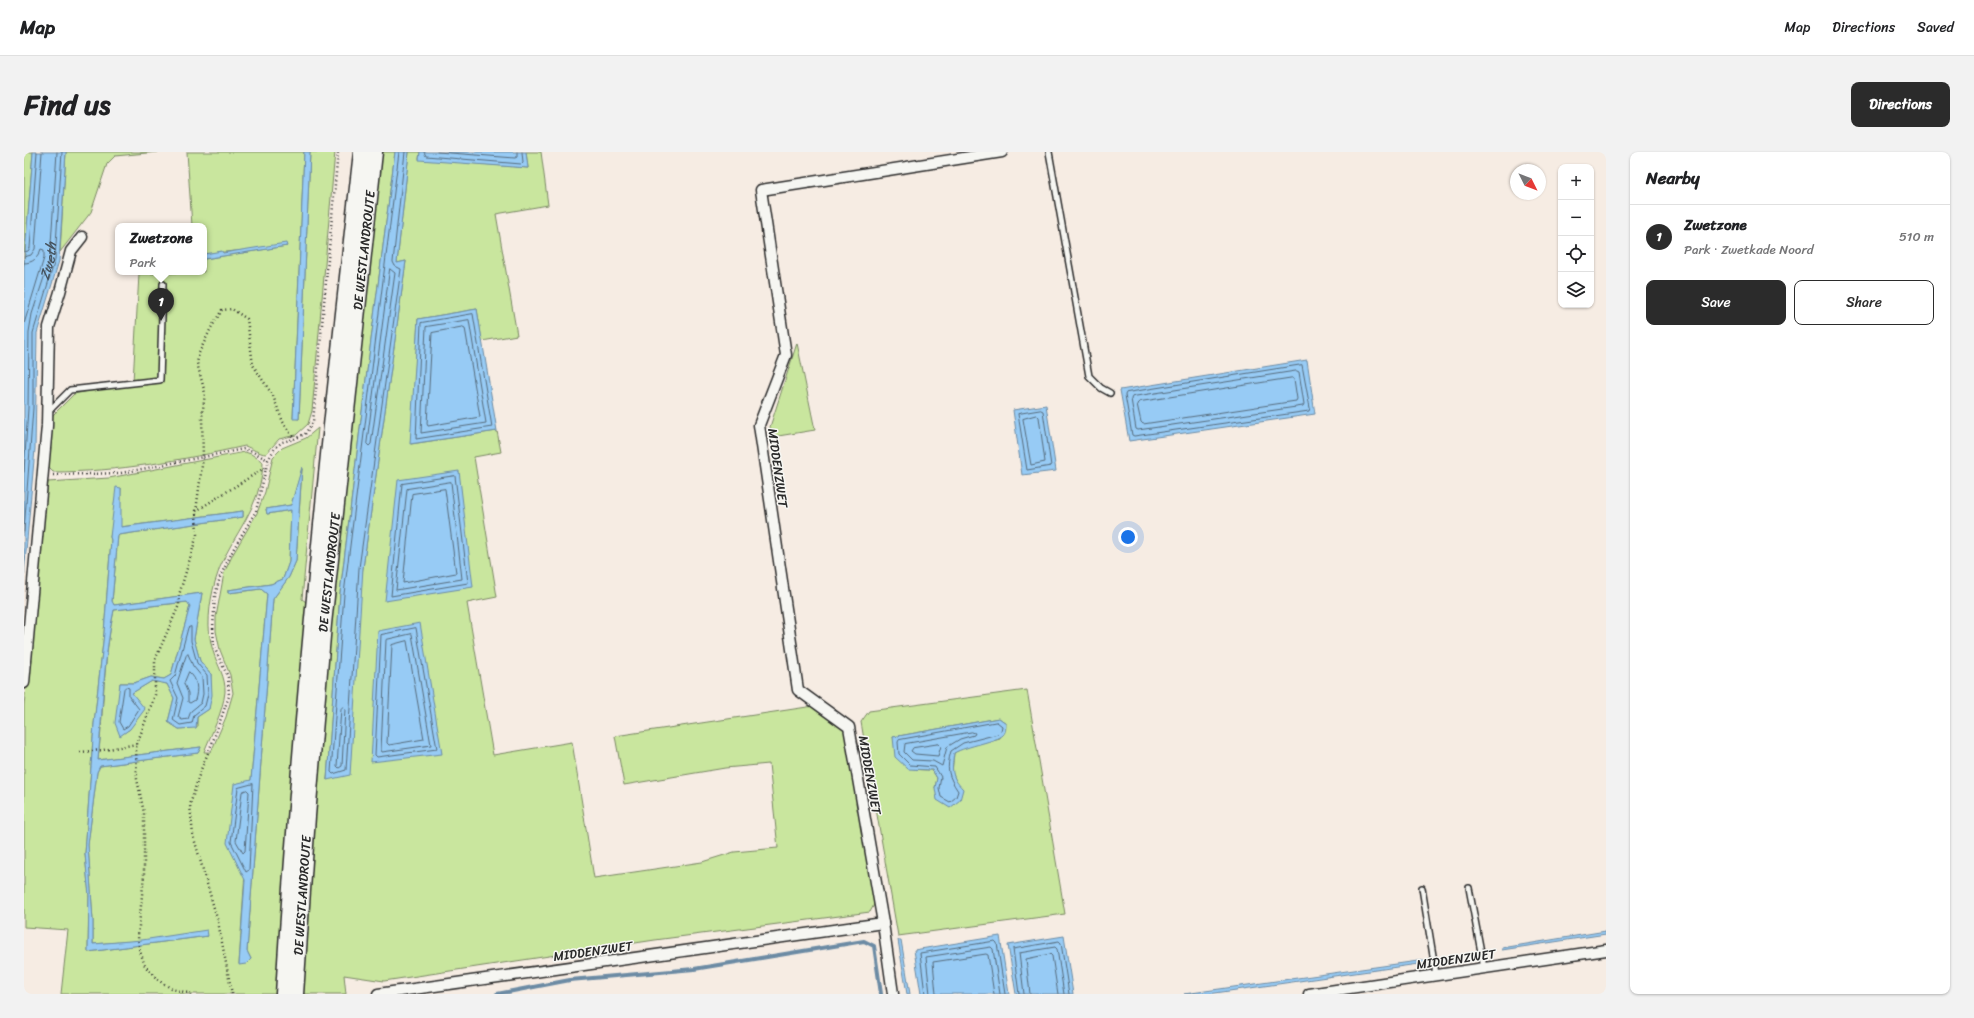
<!DOCTYPE html>
<html lang="en">
<head>
<meta charset="utf-8">
<style>
  body { margin:0; font-family:Sriracha,sans-serif; background:#f2f2f2; color:#202124 }
  .controls { position:absolute; right:12px; top:12px; display:grid; overflow:hidden; border-radius:8px; box-shadow:0 1px 3px #0004 }
  .controls button { width:36px; height:36px; display:grid; place-items:center; padding:0; border:0; border-bottom:1px solid #e0e0e0; background:#fff; color:#202124; font:20px sans-serif }
  .compass { position:absolute; left:1486px; top:12px; width:36px; height:36px; border-radius:50%; background:#fff; box-shadow:0 1px 3px #0004; rotate:132deg }
  .you { position:absolute; left:1104px; top:385px; width:14px; height:14px; margin:-10px; border:3px solid #fff; border-radius:50%; background:#1a73e8; box-shadow:0 0 0 6px #1a73e833 }
  .badge { display:grid; place-items:center; width:26px; height:26px; border-radius:50%; background:#2b2b2b; color:#fff; font-size:13px; font-weight:700 }
  .pin { position:absolute; translate:-50% -33px; filter:drop-shadow(0 1px 2px #0008) }
  .pin::after { content:''; position:absolute; top:21px; width:14px; height:12px; background:inherit; clip-path:polygon(0 0,100% 0,50% 100%) }
  .popup { position:absolute; left:91px; top:71px; width:92px; height:52px; box-sizing:border-box; display:grid; place-content:center; border-radius:8px; background:#fff; filter:drop-shadow(0 1px 3px #0005); font-size:13px; white-space:nowrap; color:#757577 }
  .popup b { font-size:15px; color:#202124 }
  .popup::after { content:''; position:absolute; left:50%; top:100%; margin-left:-8px; border:8px solid transparent; border-top-color:#fff }
  .list { margin:0; padding:0; list-style:none }
  h2 { display:flex; justify-content:space-between; align-items:center; height:52px; margin:0; padding:0 16px; font-size:17px }
  h2 small { font-size:13px; font-weight:400; color:#757577 }
  .list li { display:grid; grid-template-columns:26px 1fr auto; gap:12px; align-items:center; box-sizing:border-box; height:64px; padding:0 16px; border-top:1px solid #e0e0e0 }
  .list b { display:block; font-size:15px; white-space:nowrap }
  .list p { margin:0; font-size:13px; white-space:nowrap; color:#757577 }
  .list em { font-size:13px; font-style:normal; color:#757577 }
  .actions { display:flex; gap:8px; padding:12px 16px }
  .actions a { flex:1; padding:9px 0; border:1px solid #2b2b2b; border-radius:8px; text-align:center; font-size:14px; color:#2b2b2b }
  .actions .main { background:#2b2b2b; color:#fff }
  .icon { flex:none; width:22px; height:22px; fill:none; stroke:currentColor; stroke-width:2; stroke-linecap:round; stroke-linejoin:round }
  .map { position:relative; flex:none; width:1582px; height:842px; overflow:hidden; border-radius:8px }
  header { display:flex; align-items:center; gap:24px; box-sizing:border-box; height:56px; padding:0 20px; background:#fff; border-bottom:1px solid #e0e0e0 }
  header strong { font-size:19px }
  nav { display:flex; gap:22px; margin-inline-start:auto; font-size:14px }
  .intro { display:flex; align-items:center; justify-content:space-between; box-sizing:border-box; height:96px; padding:0 24px }
  h1 { margin:0; font-size:28px }
  .button { padding:10px 18px; border-radius:8px; background:#2b2b2b; color:#fff; font-size:14px; font-weight:700 }
  main { display:flex; gap:24px; padding:0 24px }
  aside { flex:1; background:#fff; border-radius:8px; box-shadow:0 1px 3px #0004 }
  .map>svg:first-child { display:block }
  .green { fill:#c9e69e; stroke:#7a8864; fill-rule:evenodd }
  .water { fill:#97cbf5; stroke:#6c8ba4 }
  .lines { fill:none; stroke-linecap:round; stroke-linejoin:round }
  .shore { stroke:#566b7c; stroke-width:1 }
  .stream { stroke:#6c8ba4; stroke-width:4 }
  .lane-casing { stroke:#2b2b2b; stroke-width:8 }
  .street-casing { stroke:#2b2b2b; stroke-width:13 }
  .primary-casing { stroke:#2b2b2b; stroke-width:19 }
  .path { stroke:#2b2b2b; stroke-width:2.5; stroke-dasharray:1 3; stroke-linecap:butt }
  .lane { stroke:#f6f6f2; stroke-width:5 }
  .street { stroke:#f6f6f2; stroke-width:10 }
  .primary { stroke:#f6f6f2; stroke-width:16 }
  .labels { text-anchor:middle; dominant-baseline:central; stroke-width:3; stroke-linejoin:round; paint-order:stroke }
  .street-label { font-size:13px; fill:#2b2b2b; stroke:#f6f6f2 }
  .water-label { font-size:14px; font-style:italic; fill:#46535e; stroke:#f6f6f2 }
</style>
</head>
<body>
<header>
<strong>Map</strong>
<nav><a>Map</a><a>Directions</a><a>Saved</a></nav>
</header>
<div class="intro"><h1>Find us</h1><a class="button">Directions</a></div>
<main>
<div class="map">
<svg width="1582" height="842" viewBox="0 0 1582 842">
  <rect width="100%" height="100%" fill="#f6ece3"/>
  <filter id="ink" filterUnits="userSpaceOnUse"><feTurbulence type="fractalNoise" baseFrequency=".025" numOctaves="2"/><feDisplacementMap in="SourceGraphic" scale="8" xChannelSelector="R" yChannelSelector="G"/><feConvolveMatrix kernelMatrix="1 2 1 2 8 2 1 2 1" color-interpolation-filters="sRGB"/></filter>
  <g filter="url(#ink)">
    <g class="green">
      <polygon points="0,0 9,0 0,114"/>
      <polygon points="42,0 134,0 91,4 83,12 67,60 36,100"/>
      <path d="M163,0H280L269,266L275,267L286,0H311L288,259L284,272L272,283L255,287L242,302C236,302 227,296 221,294C158,308 94,320 29,320L25,316L26,270L29,263L50,242L109,230L115,122L180,120V107L263,94L180,102V74H168Z"/>
      <polygon points="355,0 371,0 341,235 316,441 303,628 339,416 382,109 373,111 385,0 396,0 395,7 504,16 502,0 517,0 524,53 472,62 493,183 458,189 453,157 394,167 387,292 473,279 477,300 450,305 473,445 443,451 469,603 548,590 570,726 678,710 710,700 754,696 745,612 701,616 600,633 591,584 790,554 821,576 851,751 846,760 631,788 360,829 320,823 322,842 275,842 303,472"/>
      <polygon points="773,191 791,278 748,285 746,275"/>
      <path d="M294,276L278,447L282,450L254,842H37L44,778L0,775V553L24,330L85,326L221,300L227,302L239,310C239,316 238,322 237,328C229,368 201,392 191,430C185,452 182,477 189,499C193,513 202,525 201,540C199,560 187,582 180,600H187L202,565L209,541L206,523L196,498L192,479V465L200,421L209,402L233,361L241,340L249,305L258,296L282,286ZM278,317L272,409L265,425L249,447L223,799L227,807L215,812L227,628L243,442L237,437L204,441V438L247,432L259,427L265,410L267,358L243,362L242,357L267,353ZM97,336L96,375L219,359V365L94,383L88,450L90,453L178,441L170,487L176,509L187,522L185,557L173,565V575L155,577L144,570L150,546L143,532L128,529L108,541L106,577L96,583V531H110L127,525L140,527L147,523L166,454L164,450L90,458C79,508 80,558 74,608L177,595L174,601L76,614L73,620L64,693L69,769V792L184,784L64,800L65,743L61,702L70,572L80,481L87,388L86,385Z"/>
      <path d="M1003,538L1041,762L874,784L837,570L845,559ZM975,566L982,571L976,586L940,595L930,601L928,620L932,630L911,636L913,626L908,618C876,618 878,614 869,585Z"/>
    </g>
    <g class="water">
      <polygon points="9,0 42,0 35,109 13,181 11,297 0,422 0,114"/>
      <polygon points="280,0 286,0 275,267 269,267"/>
      <polygon points="371,0 385,0 373,111 382,109 339,416 326,623 303,628 316,442 341,235"/>
      <polygon points="396,0 502,0 504,16 395,8"/>
      <polygon points="262,91 263,94 180,107 180,102 198,99 199,101"/>
      <polygon points="453,157 473,279 386,292 394,167"/>
      <polygon points="1283,208 1291,262 1105,289 1096,238"/>
      <polygon points="1022,253 1032,319 998,323 989,258"/>
      <polygon points="278,315 272,409 265,425 249,447 223,799 227,807 222,812 215,813 221,728 203,691 210,632 227,628 243,442 237,437 204,441 204,438 247,432 259,427 265,410 267,358 243,362 242,357 267,353"/>
      <polygon points="435,319 449,435 361,449 374,328"/>
      <path d="M92,335L97,336V375L219,359V365L94,383L88,449L90,453L178,441L170,487L176,509L187,522L188,543L185,557L173,565L172,576L155,577L144,570L150,546L143,532L128,529L108,541L121,557L106,577L96,584L91,571L96,531H110L127,525L140,527L147,523L166,454L163,450L90,458C79,507 79,558 74,608L177,595L174,601L76,614L73,620L64,693L69,769V792L118,788L183,778L184,784L64,800L65,744L61,702L70,572L80,481L87,388L86,385Z"/>
      <polygon points="396,471 418,602 347,610 354,479"/>
      <path d="M975,566L982,571C982,575 982,580 979,583C974,589 942,594 930,601C928,617 926,624 939,637L936,648L926,656L913,648L911,636L913,626L908,618L884,617L871,605L869,585Z"/>
      <polygon points="1582,779 1582,782 1478,798 1478,796"/>
      <polygon points="976,784 985,842 897,842 890,798"/>
      <polygon points="1040,784 1049,842 992,842 984,793"/>
      <polygon points="874,788 877,788 886,842 883,842"/>
      <polygon points="1401,808 1401,811 1184,842 1160,842"/>
    </g>
    <g class="lines">
      <g class="shore">
        <polyline points="375,0 320,442 307,620 309,622 322,618 335,416 377,117 371,114 369,110 381,0"/>
        <polyline points="400,0 402,4 497,12 499,10 498,0"/>
        <polyline points="413,0 491,6 493,5 493,0"/>
        <polyline points="0,100 4,99 6,96 13,0"/>
        <polyline points="0,105 7,103 11,97 18,0"/>
        <path d="M0,111C9,111 14,106 17,97L20,98V106L0,172"/>
        <polygon points="366,117 371,121 347,292 345,294 343,292"/>
        <polygon points="449,162 468,275 392,287 397,171"/>
        <polygon points="445,168 462,271 397,281 402,175"/>
        <polygon points="439,175 441,176 456,265 404,274 403,272 408,181"/>
        <polygon points="1278,213 1286,256 1285,259 1110,284 1108,283 1101,243 1102,241"/>
        <polygon points="1273,219 1275,220 1280,252 1279,254 1114,278 1112,277 1107,247 1108,245"/>
        <polygon points="1268,226 1270,227 1273,247 1272,249 1119,272 1117,270 1113,252 1115,250"/>
        <polygon points="1017,258 1019,259 1027,314 1003,318 994,262"/>
        <polygon points="1013,263 1015,265 1021,310 1007,313 999,267"/>
        <path id="s1" d="M0,320L4,256L5,180L8,162L26,107L33,0"/>
        <polygon points="431,324 444,431 367,444 378,332"/>
        <polygon points="427,330 438,427 372,438 383,337"/>
        <polygon points="421,337 432,421 379,431 388,342"/>
        <polyline points="0,380 9,256 9,181 31,108 38,0"/>
        <polygon points="167,475 167,489 173,511 183,523 184,542 181,554 170,563 168,571 156,573 149,568 154,546 146,529 151,524 164,476"/>
        <polygon points="392,476 413,597 353,605 351,603 357,483"/>
        <polygon points="388,482 407,593 358,600 357,598 362,488"/>
        <polygon points="383,489 400,587 365,593 363,591 368,493"/>
        <polygon points="164,502 169,514 178,525 179,542 177,551 167,559 164,567 158,568 154,565 159,546 153,531 162,504"/>
        <path d="M165,520C174,527 174,538 171,548L166,551L164,550V541L160,532Z"/>
        <polygon points="102,535 105,536 105,544 115,557 104,574 99,577 95,570 100,537"/>
        <polygon points="319,555 321,557 318,614 315,616 313,614 317,557"/>
        <path d="M973,570L978,574L977,579L974,582L939,591L927,599C922,617 924,624 934,639L932,645L926,650L917,645L915,636L917,625L911,615L886,613L875,602L874,590L875,588Z"/>
        <polygon points="948,580 951,581 950,583 936,587 923,595 918,614 909,609 888,608 880,600 881,592"/>
        <polygon points="915,592 917,594 914,604 891,602 887,599 889,596"/>
        <polygon points="229,632 225,718 222,720 207,690 214,636"/>
        <polygon points="223,638 225,640 221,699 219,701 212,689 218,640"/>
        <polyline points="901,842 896,801 971,789 973,791 981,842"/>
        <polyline points="906,842 902,805 967,795 969,797 976,842"/>
        <polyline points="912,842 909,810 962,802 964,803 970,842"/>
        <polyline points="995,842 989,797 1035,789 1037,791 1045,842"/>
        <polyline points="1000,842 995,801 1031,795 1033,797 1040,842"/>
        <polyline points="1006,842 1002,807 1026,802 1028,804 1034,842"/>
      </g>
      <polyline class="stream" points="473,842 546,828 670,817 840,789 850,794 857,842"/>
      <g class="lane-casing">
        <g id="lane">
          <polyline points="1025,0 1065,224 1077,236 1086,241"/>
          <polyline points="24,260 46,238 136,228 139,132"/>
          <polyline points="1398,736 1412,822"/>
          <polyline points="1445,736 1460,816"/>
        </g>
      </g>
      <g class="street-casing">
        <g id="street">
          <polyline points="0,531 23,274 25,175 36,140 47,99 58,85"/>
          <polyline points="354,842 859,771"/>
          <polyline points="869,842 859,771 825,575 774,538 735,273 762,203 737,38 978,0"/>
          <polyline points="1285,842 1582,798"/>
        </g>
      </g>
      <g class="primary-casing">
        <g id="primary">
          <path d="M260,842C277,560 306,280 338,0"/>
          <path id="s2" d="M271,842L283,664L299,472L350,0"/>
        </g>
      </g>
      <g class="path">
        <polyline points="29,323 97,321 220,297 229,300 244,308"/>
        <polyline points="172,359 179,306 178,265 181,241 173,211 175,201 187,176 198,158 208,157 223,167 229,213 249,244 259,270 270,287"/>
        <polyline points="113,592 131,543 131,508 155,453 155,443 173,383 172,359 242,315"/>
        <polyline points="56,600 79,598 113,592 112,596 113,627 120,661 120,723 114,784 115,796 121,814 134,828 148,837 168,842"/>
        <polyline points="208,842 194,770 169,683 166,653 176,620 189,589 205,544 204,525 190,495 189,475 191,444 196,425 210,396 232,359 244,308 251,296 258,290 270,287 281,282 289,270 314,0"/>
      </g>
      <use href="#lane" class="lane"/>
      <use href="#street" class="street"/>
      <use href="#primary" class="primary"/>
    </g>
  </g>
  <g class="labels">
    <g class="street-label">
      <text stroke="none"><textPath href="#s2" startOffset="747">DE WESTLANDROUTE</textPath></text>
      <text transform="translate(754 316) rotate(82)">MIDDENZWET</text>
      <text stroke="none"><textPath href="#s2" startOffset="423">DE WESTLANDROUTE</textPath></text>
      <text transform="translate(846 623) rotate(80)">MIDDENZWET</text>
      <text stroke="none"><textPath href="#s2" startOffset="99">DE WESTLANDROUTE</textPath></text>
      <text transform="translate(569 799) rotate(-8)">MIDDENZWET</text>
      <text transform="translate(1432 807) rotate(-8)">MIDDENZWET</text>
    </g>
    <g class="water-label">
      <text stroke="none"><textPath href="#s1" startOffset="214">Zweth</textPath></text>
    </g>
  </g>
</svg>
<div class="controls">
<button>+</button>
<button>−</button>
<button><svg class="icon" aria-label="locate" viewBox="0 0 24 24"><circle cx="12" cy="12" r="6"/><path d="M12 2v4M12 18v4M2 12h4M18 12h4"/></svg></button>
<button><svg class="icon" aria-label="layers" viewBox="0 0 24 24"><path d="M12 4l9 5-9 5-9-5zM3 14l9 5 9-5"/></svg></button>
</div>
<svg class="compass" viewBox="-18 -18 36 36"><path d="M0-13l5 13h-10z" fill="#e53935"/><path d="M0 13l5-13h-10z" fill="#757577"/></svg>
<div class="you"></div>
<div class="pin badge" style="left:137px;top:169px">1</div>
<div class="popup"><b>Zwetzone</b>Park</div>
</div>
<aside>
<h2>Nearby<small></small></h2>
<ul class="list">
<li><span class="badge">1</span><div><b>Zwetzone</b><p>Park · Zwetkade Noord</p></div><em>510 m</em></li>
</ul>
<div class="actions"><a class="main">Save</a><a>Share</a></div>
</aside>
</main>
</body>
</html>
